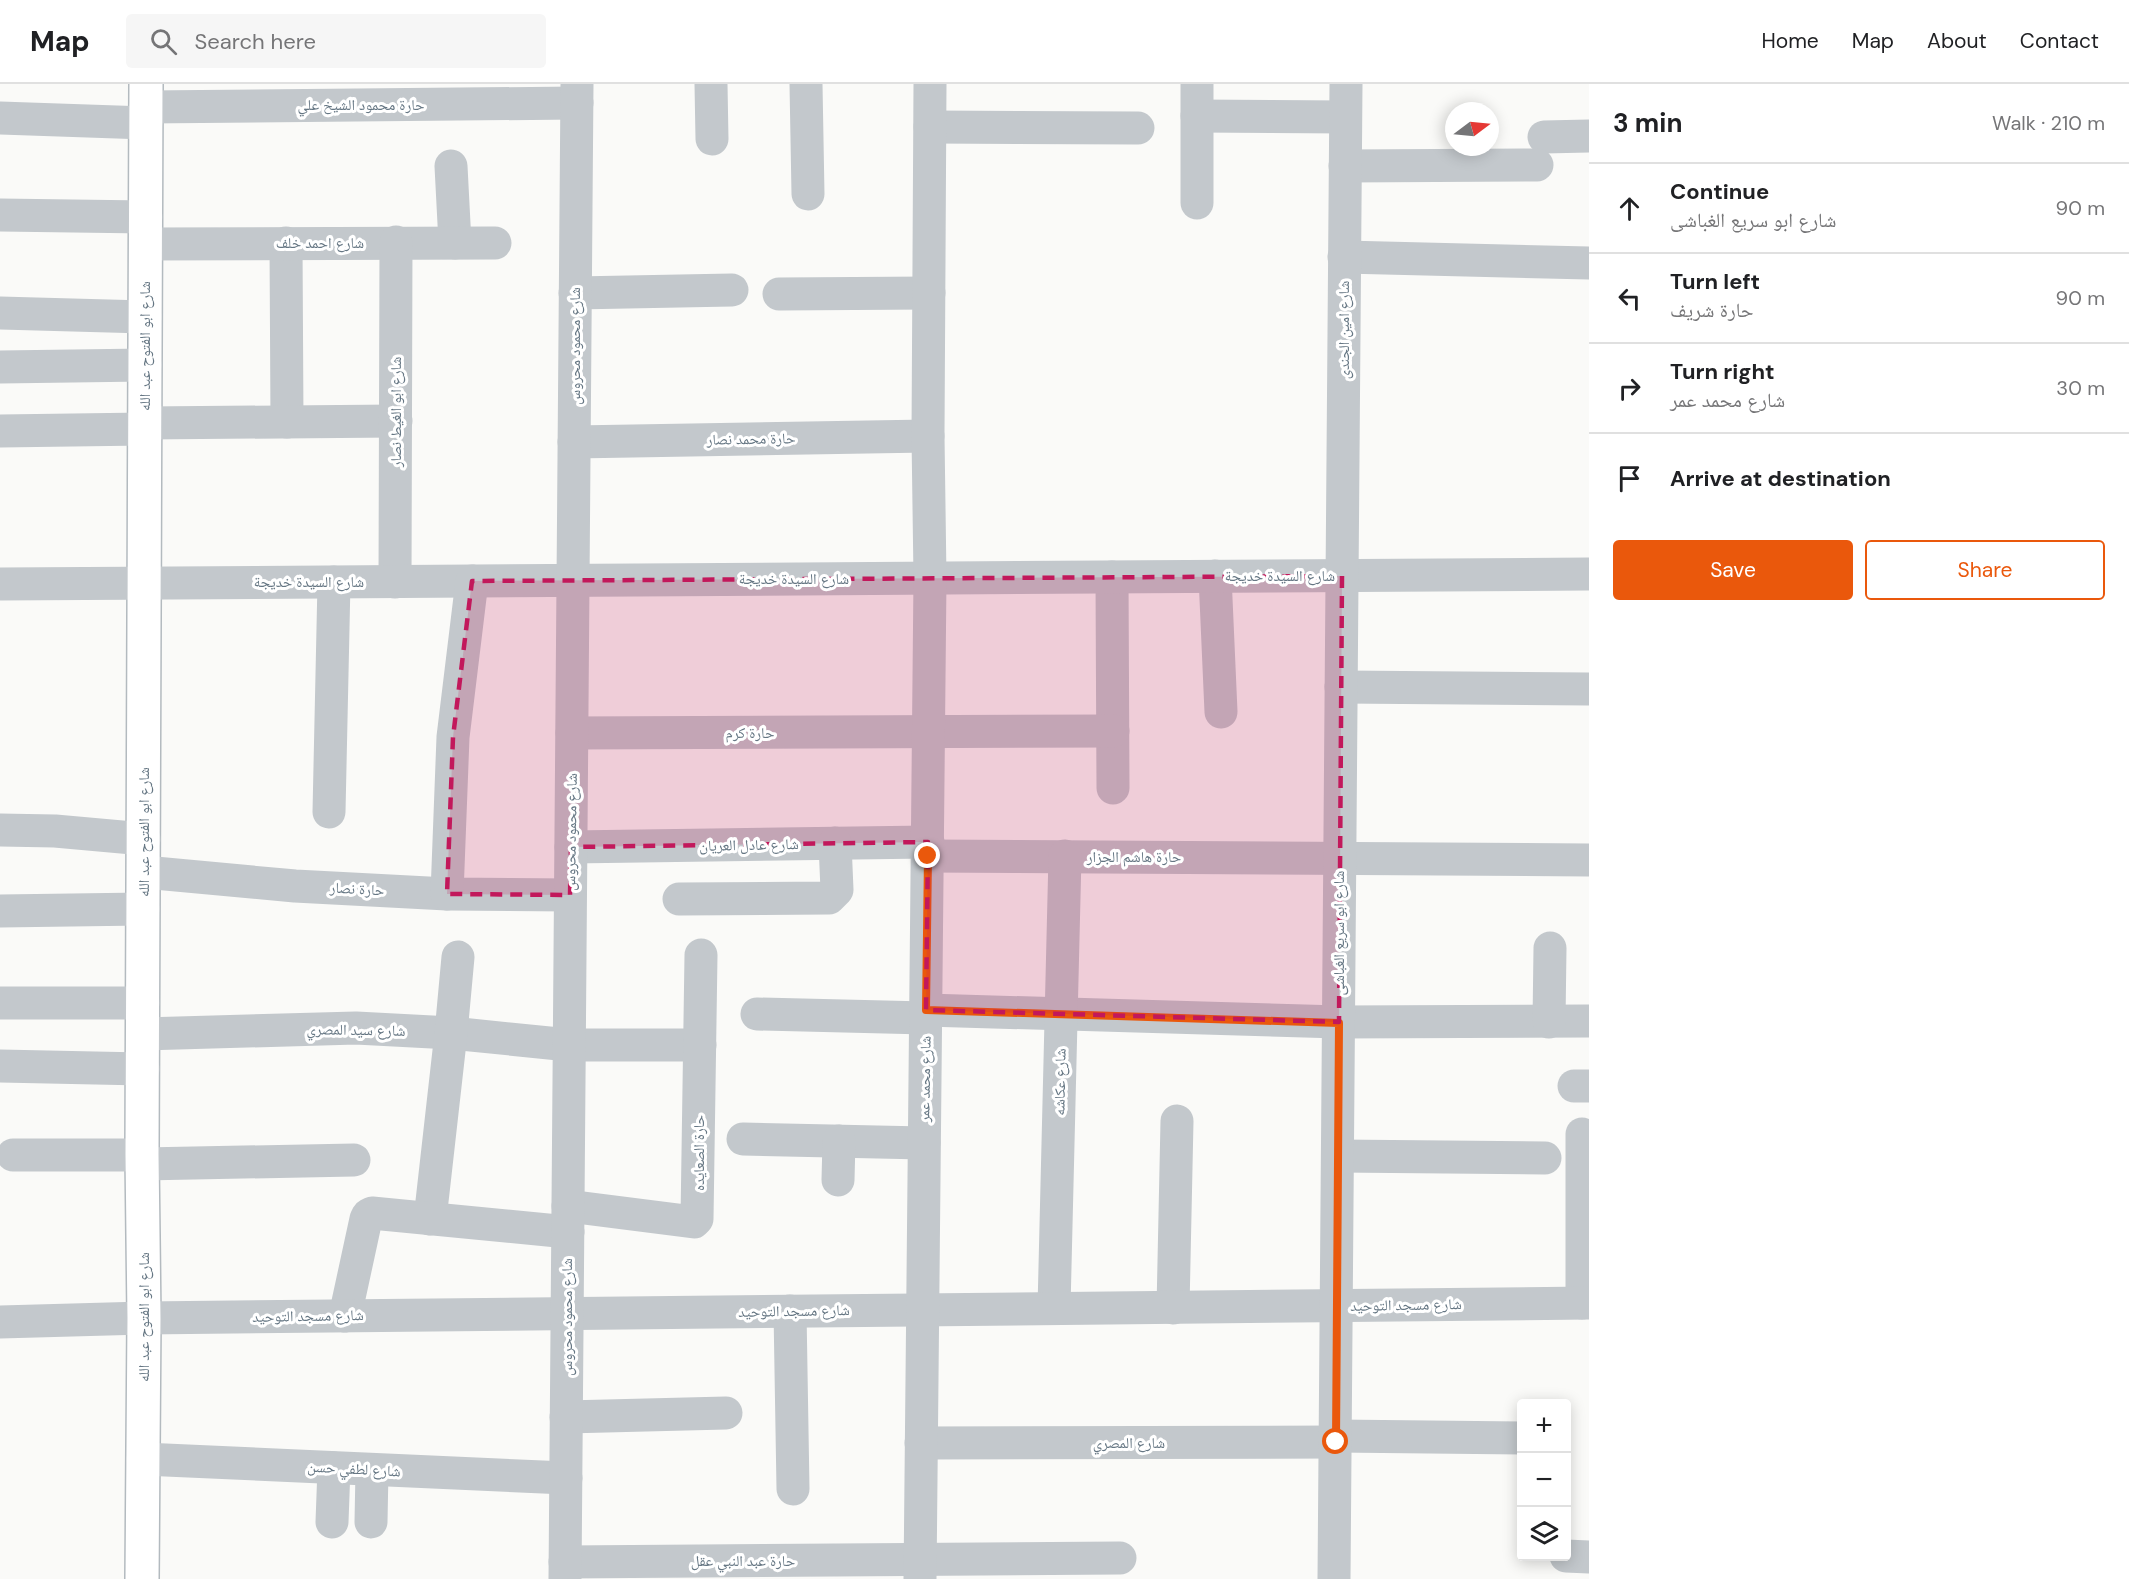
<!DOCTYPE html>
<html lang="en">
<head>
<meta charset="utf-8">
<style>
  body { margin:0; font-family:"DM Sans","Noto Naskh Arabic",sans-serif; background:#f6f6f6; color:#202124 }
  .controls { position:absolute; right:18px; bottom:18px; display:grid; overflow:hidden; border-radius:6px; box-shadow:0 3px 15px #0003 }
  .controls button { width:54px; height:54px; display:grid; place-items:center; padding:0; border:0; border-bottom:2px solid #e0e0e0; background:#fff; color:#202124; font:30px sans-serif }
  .compass { position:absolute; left:1445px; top:18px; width:54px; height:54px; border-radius:50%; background:#fff; box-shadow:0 3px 15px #0003; rotate:74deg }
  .stop { position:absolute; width:18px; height:18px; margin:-14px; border:4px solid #ea580c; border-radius:50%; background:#fff }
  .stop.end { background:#ea580c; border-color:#fff; box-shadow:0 2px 6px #0008 }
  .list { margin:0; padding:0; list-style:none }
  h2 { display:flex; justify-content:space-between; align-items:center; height:78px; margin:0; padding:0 24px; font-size:26px }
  h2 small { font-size:20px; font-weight:400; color:#757577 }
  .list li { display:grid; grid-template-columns:39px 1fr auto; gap:18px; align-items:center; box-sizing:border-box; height:90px; padding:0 24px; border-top:2px solid #e0e0e0 }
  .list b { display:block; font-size:22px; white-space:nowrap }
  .list p { margin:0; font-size:20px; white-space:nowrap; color:#757577 }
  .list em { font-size:20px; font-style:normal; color:#757577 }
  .actions { display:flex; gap:12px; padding:18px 24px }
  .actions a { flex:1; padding:14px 0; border:2px solid #ea580c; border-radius:6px; text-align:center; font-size:21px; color:#ea580c }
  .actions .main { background:#ea580c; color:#fff }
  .icon { flex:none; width:33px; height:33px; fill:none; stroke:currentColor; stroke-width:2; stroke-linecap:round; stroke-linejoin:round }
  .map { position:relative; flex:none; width:1589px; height:1495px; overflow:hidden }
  header { display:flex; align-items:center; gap:36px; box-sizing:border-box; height:84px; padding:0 30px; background:#fff; border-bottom:2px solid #e0e0e0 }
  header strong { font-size:28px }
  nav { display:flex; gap:33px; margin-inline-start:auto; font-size:21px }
  .search { width:420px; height:54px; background:#f6f6f6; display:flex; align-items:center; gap:15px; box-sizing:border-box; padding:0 21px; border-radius:6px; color:#757577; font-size:22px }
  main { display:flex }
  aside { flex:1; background:#fff }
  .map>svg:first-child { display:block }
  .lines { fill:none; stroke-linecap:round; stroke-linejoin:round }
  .secondary-casing { stroke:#b3babf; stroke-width:36 }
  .street { stroke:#c3c8cc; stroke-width:33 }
  .secondary { stroke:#fff; stroke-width:33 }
  .route { stroke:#ea580c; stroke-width:8 }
  .marked { fill:#c2185b; fill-opacity:0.2; stroke:#c2185b; stroke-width:4.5; stroke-dasharray:12 8; stroke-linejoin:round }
  .labels { text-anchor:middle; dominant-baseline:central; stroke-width:6; stroke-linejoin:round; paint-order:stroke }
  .street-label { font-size:15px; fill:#657683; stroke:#fff }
</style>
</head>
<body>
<header>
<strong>Map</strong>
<div class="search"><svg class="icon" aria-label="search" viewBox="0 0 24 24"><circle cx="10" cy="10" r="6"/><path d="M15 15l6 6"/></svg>Search here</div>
<nav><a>Home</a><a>Map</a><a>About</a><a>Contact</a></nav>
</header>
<main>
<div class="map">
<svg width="1589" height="1495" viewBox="0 0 1589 1495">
  <rect width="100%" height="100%" fill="#fafaf8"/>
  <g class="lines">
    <g class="secondary-casing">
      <polyline id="secondary" points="142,1495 144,1234 142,1071 146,0"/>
    </g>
    <g class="street">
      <polyline points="711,0 712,55"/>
      <polyline points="806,0 808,110"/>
      <polyline points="146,23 577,19"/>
      <polyline points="1197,32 1345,33"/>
      <polyline points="0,34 146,39"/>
      <polyline points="930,43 1138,44"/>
      <polyline points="1544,53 1589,52"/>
      <polyline points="451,82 455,159"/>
      <polyline points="1345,82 1537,81"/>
      <polyline points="1197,119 1197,0"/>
      <polyline points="0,131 146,133"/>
      <polyline points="286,159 287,338"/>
      <polyline points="146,160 495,159"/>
      <polyline points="1344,173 1589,179"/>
      <polyline points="575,209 732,206"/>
      <polyline points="779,210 929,209"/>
      <polyline points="0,229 145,233"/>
      <polyline points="0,283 145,281"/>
      <polyline points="145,339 396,337"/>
      <polyline points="0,347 145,345"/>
      <polyline points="574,358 928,352"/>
      <polyline points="1215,492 1221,628"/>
      <polyline points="1112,493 1113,704"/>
      <polyline points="395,498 396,158"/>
      <polyline points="0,500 1589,490"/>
      <polyline points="1341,603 1589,605"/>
      <polyline points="572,649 1113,647"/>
      <polyline points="329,728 334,498"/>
      <polyline points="0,746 55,747 144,755"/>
      <polyline points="571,763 928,758"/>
      <polyline points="928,772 1589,776"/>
      <polyline points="144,788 295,802 447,810 570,811"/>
      <polyline points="447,810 453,653 472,497"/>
      <polyline points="679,815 829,814 837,806 835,759"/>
      <polyline points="0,827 143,825"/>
      <polyline points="0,919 143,919"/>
      <polyline points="926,926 1339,938 1589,937"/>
      <polyline points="757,930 926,934"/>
      <polyline points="1549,938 1550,864"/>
      <polyline points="143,950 356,944 451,949 569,961 700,961"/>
      <polyline points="0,982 143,985"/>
      <polyline points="1574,1002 1589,1002"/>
      <polyline points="743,1055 924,1059"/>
      <polyline points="13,1071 142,1071"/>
      <polyline points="1338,1072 1545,1074"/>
      <polyline points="143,1080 354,1076"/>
      <polyline points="838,1096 839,1057"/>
      <polyline points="568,1122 694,1138 697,1135 701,871"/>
      <polyline points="430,1135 451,949 458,873"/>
      <polyline points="1582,1219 1582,1050"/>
      <polyline points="1054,1224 1065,772"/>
      <polyline points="1173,1224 1177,1037"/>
      <polyline points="790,1227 793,1405"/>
      <polyline points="345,1232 366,1135 368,1131 372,1129 568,1148"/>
      <polyline points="0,1238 144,1234 1589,1219"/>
      <polyline points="566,1333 726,1329"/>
      <polyline points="1336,1352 1522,1354"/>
      <polyline points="921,1359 1336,1358"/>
      <polyline points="143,1375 566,1394"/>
      <polyline points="332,1438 334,1384"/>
      <polyline points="371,1438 372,1386"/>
      <polyline points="1566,1472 1589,1473"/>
      <polyline points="565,1478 1120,1474"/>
      <polyline points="565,1495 577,0"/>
      <polyline points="920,1495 930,494 928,352 930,0"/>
      <polyline points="1334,1495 1346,0"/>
    </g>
    <use href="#secondary" class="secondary"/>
  </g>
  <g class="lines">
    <polyline class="route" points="928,772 926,926 1339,939 1336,1358"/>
  </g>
  <path class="marked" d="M1342,492L1339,938L926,926L928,758L571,763L570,811L447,810L453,653L472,497Z"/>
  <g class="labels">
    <g class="street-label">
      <text x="361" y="21">حارة محمود الشيخ علي</text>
      <text x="320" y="159">شارع احمد خلف</text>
      <text transform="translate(1344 246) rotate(-90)">شارع امين الجندى</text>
      <text transform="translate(145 262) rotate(-90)">شارع ابو الفتوح عبد الله</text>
      <text transform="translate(575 262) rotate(-90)">شارع محمود محروس</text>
      <text transform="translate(396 328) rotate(-90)">شارع ابو الغيط نصار</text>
      <text transform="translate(751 355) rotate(-1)">حارة محمد نصار</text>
      <text x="1280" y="492">شارع السيدة خديجة</text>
      <text x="794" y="495">شارع السيدة خديجة</text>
      <text x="309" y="498">شارع السيدة خديجة</text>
      <text x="750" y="649">حارة كرم</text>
      <text transform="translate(144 748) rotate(-90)">شارع ابو الفتوح عبد الله</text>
      <text transform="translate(571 748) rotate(-89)">شارع محمود محروس</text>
      <text transform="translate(749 761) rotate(-1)">شارع عادل العريان</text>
      <text x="1134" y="773">حارة هاشم الجزار</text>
      <text transform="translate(357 805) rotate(3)">حارة نصار</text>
      <text transform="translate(1339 849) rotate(-90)">شارع ابو سريع الغباشى</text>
      <text transform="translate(356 946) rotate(1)">شارع سيد المصري</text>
      <text transform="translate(925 995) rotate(-89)">شارع محمد عمر</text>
      <text transform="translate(1060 998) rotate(-89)">شارع عكاشه</text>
      <text transform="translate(699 1069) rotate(-90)">حارة الصعايده</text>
      <text transform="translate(1406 1221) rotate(-1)">شارع مسجد التوحيد</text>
      <text transform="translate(794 1227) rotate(-1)">شارع مسجد التوحيد</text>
      <text transform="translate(308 1232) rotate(-1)">شارع مسجد التوحيد</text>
      <text transform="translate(144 1233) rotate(-90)">شارع ابو الفتوح عبد الله</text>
      <text transform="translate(567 1233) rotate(-90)">شارع محمود محروس</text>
      <text x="1129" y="1359">شارع المصري</text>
      <text transform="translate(354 1385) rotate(3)">شارع لطفي حسن</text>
      <text x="743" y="1477">حارة عبد النبي عقل</text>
    </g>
  </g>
</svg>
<div class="controls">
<button>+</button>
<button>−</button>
<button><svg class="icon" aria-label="layers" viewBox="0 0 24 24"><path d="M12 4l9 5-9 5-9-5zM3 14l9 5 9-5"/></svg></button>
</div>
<svg class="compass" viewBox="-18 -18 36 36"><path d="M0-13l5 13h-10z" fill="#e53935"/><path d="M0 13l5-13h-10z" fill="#757577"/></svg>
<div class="stop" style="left:1336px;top:1358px"></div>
<div class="stop end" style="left:928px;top:772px"></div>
</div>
<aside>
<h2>3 min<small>Walk · 210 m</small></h2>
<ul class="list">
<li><svg class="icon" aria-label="ahead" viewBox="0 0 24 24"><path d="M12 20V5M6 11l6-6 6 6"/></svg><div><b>Continue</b><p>شارع ابو سريع الغباشى</p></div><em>90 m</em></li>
<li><svg class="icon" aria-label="left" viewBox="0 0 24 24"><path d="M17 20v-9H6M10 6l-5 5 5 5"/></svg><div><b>Turn left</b><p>حارة شريف</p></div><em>90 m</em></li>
<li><svg class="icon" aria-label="right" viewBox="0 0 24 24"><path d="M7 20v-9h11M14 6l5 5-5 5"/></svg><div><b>Turn right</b><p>شارع محمد عمر</p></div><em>30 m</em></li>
<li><svg class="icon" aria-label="arrive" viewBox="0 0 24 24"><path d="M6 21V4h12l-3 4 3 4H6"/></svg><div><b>Arrive at destination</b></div></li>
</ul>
<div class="actions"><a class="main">Save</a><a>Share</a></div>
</aside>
</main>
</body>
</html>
